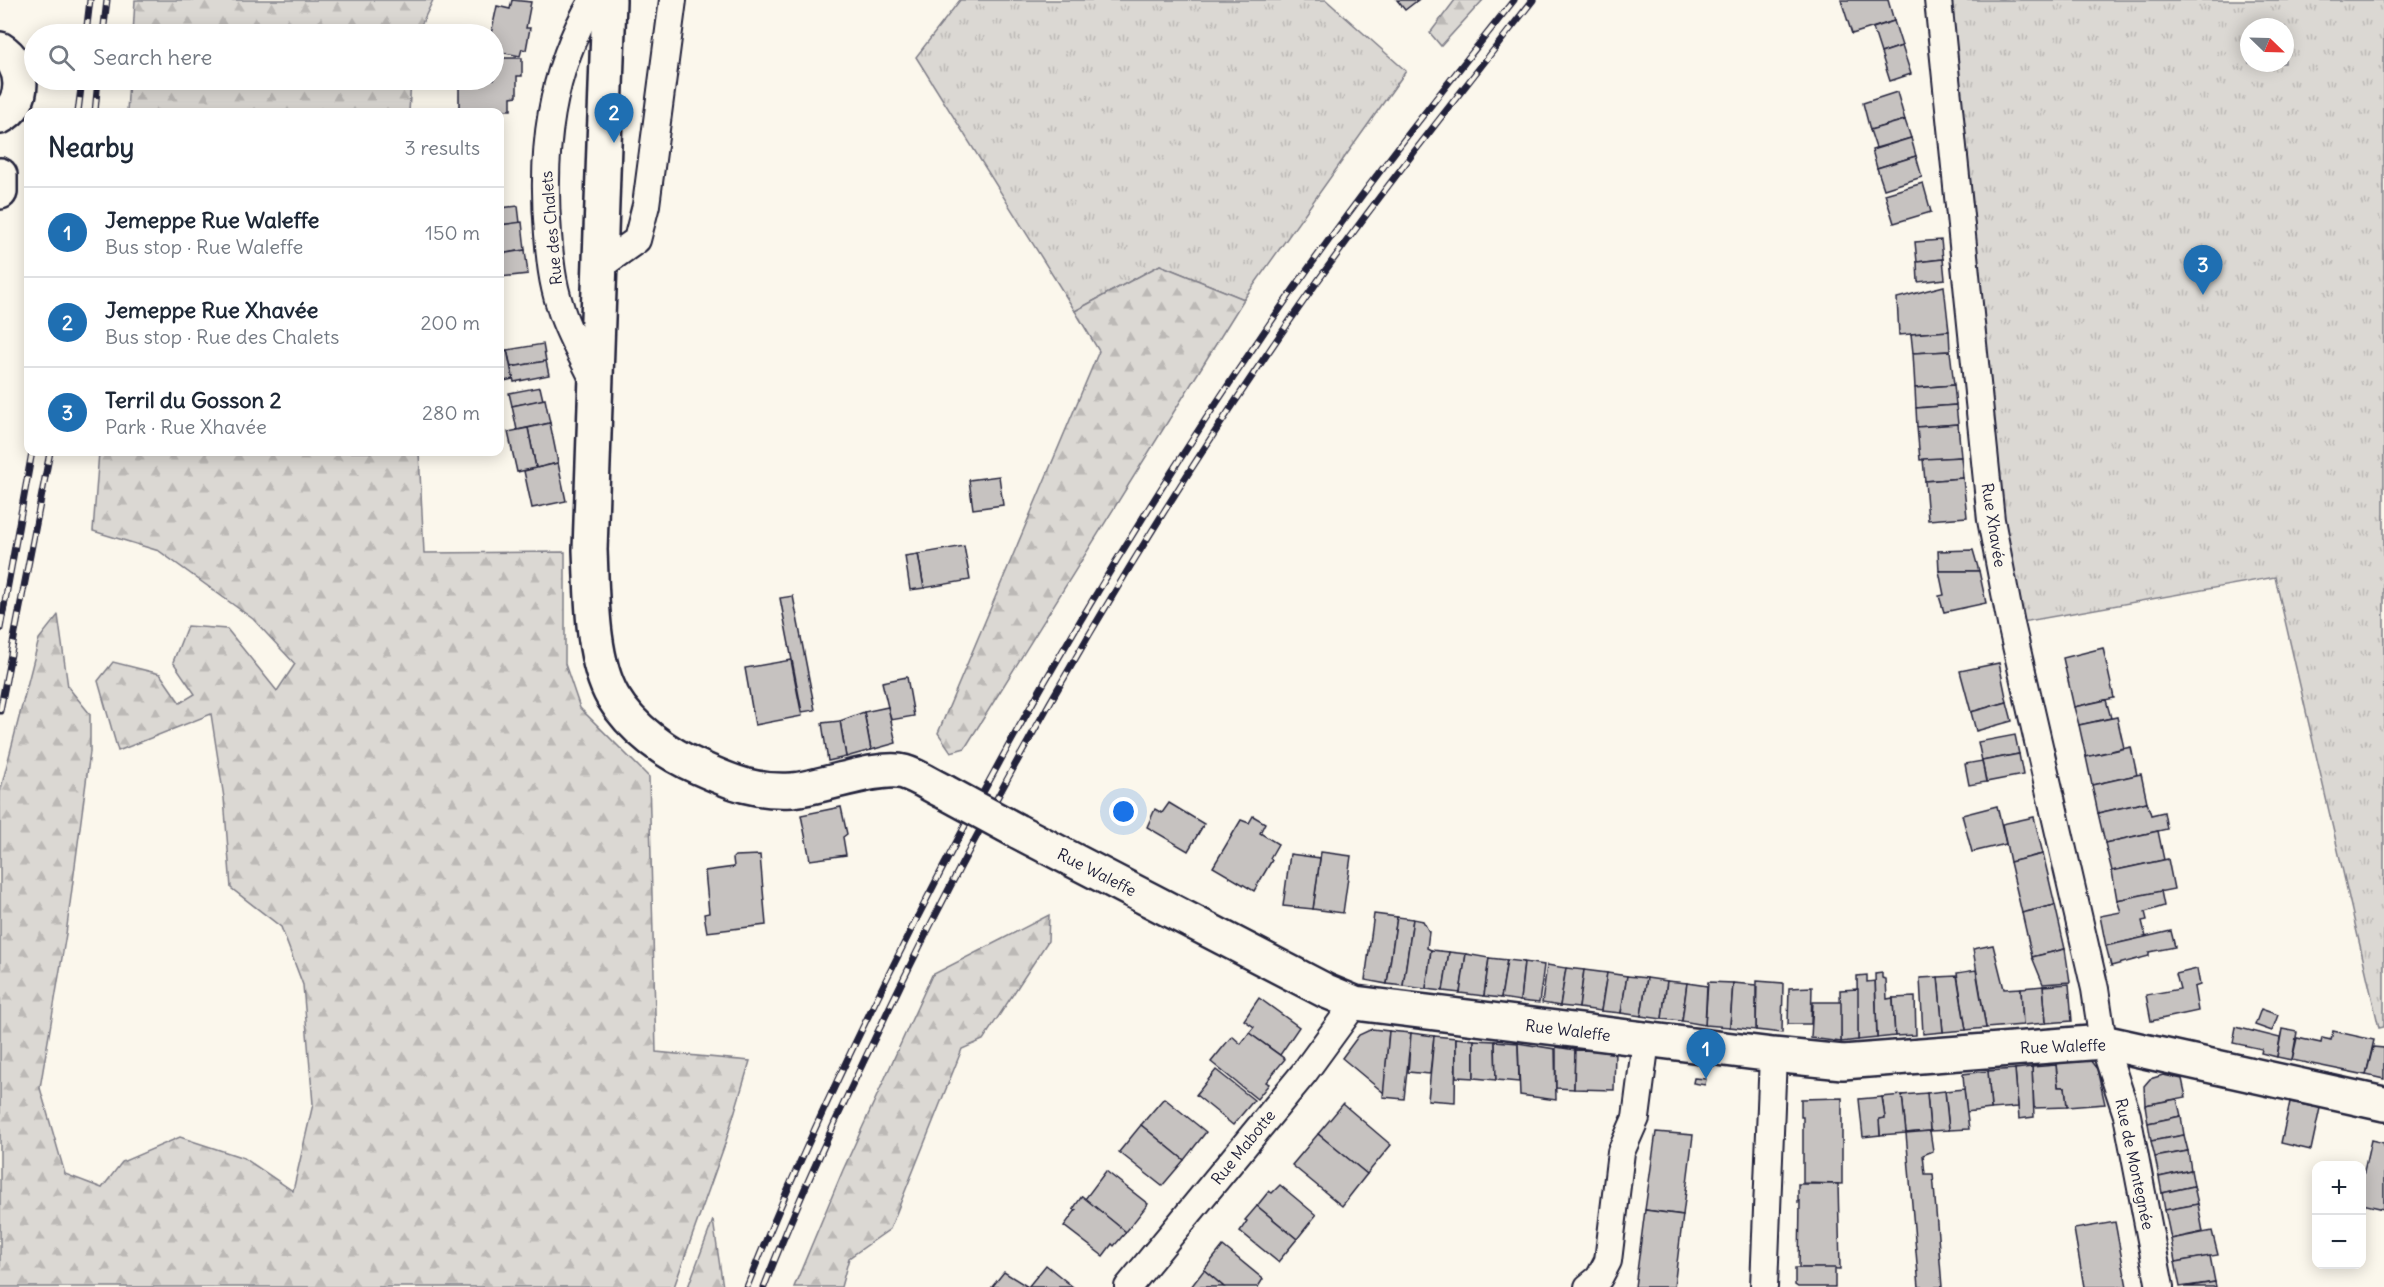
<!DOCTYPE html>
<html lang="en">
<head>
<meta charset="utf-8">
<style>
  body { margin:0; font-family:Delius,sans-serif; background:#f2f2f3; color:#1f2937 }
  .controls { position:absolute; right:18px; bottom:18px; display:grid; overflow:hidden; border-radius:12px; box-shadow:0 3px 15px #0003 }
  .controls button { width:54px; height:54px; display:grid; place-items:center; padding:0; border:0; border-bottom:2px solid #e0e1e3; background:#fff; color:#1f2937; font:30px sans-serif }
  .compass { position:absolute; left:2240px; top:18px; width:54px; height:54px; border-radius:50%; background:#fff; box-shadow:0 3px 15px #0003; rotate:113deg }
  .you { position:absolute; left:1124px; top:812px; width:21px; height:21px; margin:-15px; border:4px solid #fff; border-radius:50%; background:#1a73e8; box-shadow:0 0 0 9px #1a73e833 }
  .badge { display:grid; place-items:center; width:39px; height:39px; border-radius:50%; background:#1f6fb2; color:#fff; font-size:20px; font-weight:700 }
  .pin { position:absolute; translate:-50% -50px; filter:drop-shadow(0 2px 3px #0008) }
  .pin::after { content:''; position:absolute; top:32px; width:21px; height:18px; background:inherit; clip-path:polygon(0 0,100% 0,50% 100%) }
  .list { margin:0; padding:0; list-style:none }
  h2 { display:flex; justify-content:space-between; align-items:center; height:78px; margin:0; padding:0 24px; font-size:26px }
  h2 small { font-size:20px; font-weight:400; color:#747a83 }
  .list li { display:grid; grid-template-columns:39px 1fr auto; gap:18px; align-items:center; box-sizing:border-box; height:90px; padding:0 24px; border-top:2px solid #e0e1e3 }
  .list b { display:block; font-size:22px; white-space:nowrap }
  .list p { margin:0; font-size:20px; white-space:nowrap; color:#747a83 }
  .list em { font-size:20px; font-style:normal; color:#747a83 }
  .icon { flex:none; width:33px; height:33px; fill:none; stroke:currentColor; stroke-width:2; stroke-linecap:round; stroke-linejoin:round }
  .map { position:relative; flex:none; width:2384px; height:1287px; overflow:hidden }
  .search { position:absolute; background:#fff; box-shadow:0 3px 15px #0003; left:24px; top:24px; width:480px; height:66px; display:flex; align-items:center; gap:15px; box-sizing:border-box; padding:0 21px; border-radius:33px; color:#747a83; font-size:22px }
  .panel { position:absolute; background:#fff; box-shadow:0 3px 15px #0003; left:24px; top:108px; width:480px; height:348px; border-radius:12px }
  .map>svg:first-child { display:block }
  .grass { fill:url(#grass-tufts); stroke:#7e7d87; stroke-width:1.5; fill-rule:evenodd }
  .forest { fill:url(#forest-firs); stroke:#7e7d87; stroke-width:1.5 }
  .building { fill:#c6c2c0; stroke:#22223b; stroke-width:1.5 }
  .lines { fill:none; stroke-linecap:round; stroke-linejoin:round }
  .street-casing { stroke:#22223b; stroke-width:30 }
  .secondary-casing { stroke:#22223b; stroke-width:38 }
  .street { stroke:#fbf7ec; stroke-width:26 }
  .secondary { stroke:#fbf7ec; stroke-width:33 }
  .rail-casing { stroke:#22223b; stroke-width:7 }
  .rail { stroke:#fbf7ec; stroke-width:4.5; stroke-dasharray:14; stroke-linecap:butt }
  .secondary-bridge-casing { stroke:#22223b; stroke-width:38; stroke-linecap:butt }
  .secondary-bridge { stroke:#fbf7ec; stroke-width:33 }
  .labels { text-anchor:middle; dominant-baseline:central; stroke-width:4.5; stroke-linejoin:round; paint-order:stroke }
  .street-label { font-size:16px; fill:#22223b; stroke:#fbf7ec }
</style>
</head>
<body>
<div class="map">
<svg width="2384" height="1287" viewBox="0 0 2384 1287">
  <defs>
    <pattern id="grass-tufts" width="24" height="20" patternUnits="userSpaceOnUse" patternTransform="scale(1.5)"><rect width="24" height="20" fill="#dbd8d3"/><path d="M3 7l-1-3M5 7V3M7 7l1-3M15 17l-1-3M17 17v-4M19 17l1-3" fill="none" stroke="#bcb9b6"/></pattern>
    <pattern id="forest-firs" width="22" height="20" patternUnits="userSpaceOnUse" patternTransform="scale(1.5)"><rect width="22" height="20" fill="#dbd8d3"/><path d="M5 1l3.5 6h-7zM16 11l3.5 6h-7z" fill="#bcb9b6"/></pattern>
  </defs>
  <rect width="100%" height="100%" fill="#fbf7ec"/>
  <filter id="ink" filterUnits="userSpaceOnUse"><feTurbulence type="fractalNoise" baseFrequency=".0167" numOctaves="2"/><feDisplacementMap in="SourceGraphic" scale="12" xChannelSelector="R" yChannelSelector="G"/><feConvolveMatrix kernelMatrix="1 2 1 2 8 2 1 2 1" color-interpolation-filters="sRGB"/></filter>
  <g filter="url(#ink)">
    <g class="grass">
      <polygon points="960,0 1326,0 1406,71 1244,299 1160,265 1075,311 916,57"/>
      <path d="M1951,0H2384V1027L2379,1028L2275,577L2011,624L1991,520ZM2249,27H2285V63H2249Z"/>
    </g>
    <g class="forest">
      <polygon points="135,0 433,0 417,34 133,34"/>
      <polygon points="1455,0 1483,0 1441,46 1430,33"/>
      <polygon points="129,80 411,80 409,112 127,112"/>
      <polygon points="1160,265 1244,299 965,748 951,752 938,733 1099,351 1075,311"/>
      <polygon points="99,452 419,452 424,553 565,552 565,664 580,708 649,777 656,1052 750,1061 725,1144 674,1287 0,1287 0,792 39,639 58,615 68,687 90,714 90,752 66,934 40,1088 65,1174 102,1188 122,1162 180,1137 244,1158 293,1191 313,1104 303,985 281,927 231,888 224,798 211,714 118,751 98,681 113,662 160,674 180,703 195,694 173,662 187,626 227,629 277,691 295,664 253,619 159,551 93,531"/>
      <polygon points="1049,915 1048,941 983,1040 962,1049 890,1229 849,1258 841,1287 794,1287 843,1170 932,975"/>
      <polygon points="713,1220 723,1287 688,1287"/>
    </g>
    <g class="building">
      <polygon points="512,0 531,2 526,28 530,28 526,50 522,49 520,56 494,51 494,34 491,34 497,6 510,9"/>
      <polygon points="1397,0 1418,0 1405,10"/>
      <polygon points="1841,0 1888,0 1894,21 1852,34"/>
      <polygon points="1894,21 1902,46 1881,53 1873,28"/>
      <polygon points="1902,46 1911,74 1890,81 1881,53"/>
      <polygon points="494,58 522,58 522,76 517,76 517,96 511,97 511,110 459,109 459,80 494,80"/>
      <polygon points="1897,92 1905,120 1870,130 1863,103"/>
      <polygon points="1905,120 1911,138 1876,148 1870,130"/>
      <polygon points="1911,138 1916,156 1877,168 1872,150"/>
      <polygon points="1916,156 1922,177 1884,189 1877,168"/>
      <polygon points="1923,183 1931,212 1894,223 1885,194"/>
      <polygon points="518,206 520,223 500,225 500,208"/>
      <polygon points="522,222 525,250 500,254 500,225"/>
      <polygon points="1941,240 1943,259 1917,262 1915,242"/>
      <polygon points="525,250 528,274 500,277 500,254"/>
      <polygon points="1943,259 1945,279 1918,282 1917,262"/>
      <polygon points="1944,286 1949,331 1899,335 1897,298"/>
      <polygon points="1949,331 1950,351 1913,353 1911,334"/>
      <polygon points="543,344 546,361 511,367 507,350"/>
      <polygon points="507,350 513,379 500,382 500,352"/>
      <polygon points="1950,351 1954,385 1915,388 1913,353"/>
      <polygon points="546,361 549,375 514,382 511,367"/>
      <polygon points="1954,385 1956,405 1916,408 1915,388"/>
      <polygon points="540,387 543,400 512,406 509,393"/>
      <polygon points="545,399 550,423 517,430 512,406"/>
      <polygon points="1956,405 1958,424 1917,427 1916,408"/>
      <polygon points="550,423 558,463 536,468 528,428"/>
      <polygon points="1958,424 1961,457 1920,460 1917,427"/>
      <polygon points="528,428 536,468 517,472 508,432"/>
      <polygon points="1961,457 1963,478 1925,481 1923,459"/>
      <polygon points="558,463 566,501 532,508 524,471"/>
      <polygon points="999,476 1003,505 973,509 969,480"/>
      <polygon points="1963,478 1967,517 1928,520 1925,481"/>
      <polygon points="964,546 970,580 924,588 918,554"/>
      <polygon points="1973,550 1979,571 1939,571 1938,551"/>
      <polygon points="918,554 924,588 910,590 905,556"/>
      <polygon points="1939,571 1979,571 1986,603 1944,612 1939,596 1944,595"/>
      <polygon points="793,596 815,710 802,712 780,598"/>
      <polygon points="2103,648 2114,698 2074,707 2063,658"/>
      <polygon points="791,660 802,716 755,725 745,668"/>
      <polygon points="1999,663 2007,702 1971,712 1960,671"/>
      <polygon points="907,677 914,716 891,720 882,682"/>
      <polygon points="2106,700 2111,718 2079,725 2074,707"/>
      <polygon points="2007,702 2012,721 1976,731 1971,712"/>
      <polygon points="888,707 896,743 871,750 864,712"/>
      <polygon points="864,712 871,750 846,757 840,721"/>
      <polygon points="2117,717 2124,748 2086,757 2079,725"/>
      <polygon points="840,721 846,757 828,761 822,723"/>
      <polygon points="2015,735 2019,754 1982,761 1978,742"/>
      <polygon points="2131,747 2137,775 2092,785 2086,757"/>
      <polygon points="2019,754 2023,775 1986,782 1982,761"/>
      <polygon points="1982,761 1986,782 1969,785 1965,764"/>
      <polygon points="2141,774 2147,802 2098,813 2092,785"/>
      <polygon points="2147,802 2151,815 2164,812 2167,829 2105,843 2098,813"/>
      <polygon points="1169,803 1204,824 1188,851 1147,827 1155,809 1162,813"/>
      <polygon points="1997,806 2006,844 1972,852 1962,815"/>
      <polygon points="841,807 847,834 843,837 846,855 810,860 801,815"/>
      <polygon points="1253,816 1265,823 1260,833 1278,844 1270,858 1272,860 1254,891 1213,867 1241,820 1249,823"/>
      <polygon points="2034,817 2043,854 2010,862 2002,824"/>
      <polygon points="2158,831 2164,860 2112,871 2105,843"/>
      <polygon points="1321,852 1351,856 1343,913 1313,909"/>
      <polygon points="1290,854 1320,858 1313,909 1283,906"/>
      <polygon points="2043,854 2055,905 2022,913 2010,862"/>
      <polygon points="760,855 766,925 707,932 704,914 709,913 705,871 734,867 733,858 735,856"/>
      <polygon points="2168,859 2174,889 2117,900 2112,871"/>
      <polygon points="2161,891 2164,906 2145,912 2147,920 2142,921 2146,937 2106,946 2100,916 2121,912 2117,900"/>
      <polygon points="2055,905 2065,949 2032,957 2022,913"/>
      <polygon points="1374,914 1397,917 1387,984 1365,980"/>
      <polygon points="1397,917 1413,919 1403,986 1387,984"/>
      <polygon points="1413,919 1423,921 1429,932 1427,948 1431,950 1426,989 1403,986"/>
      <polygon points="2171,931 2175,947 2149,952 2149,956 2111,966 2106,946"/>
      <polygon points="1993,945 2004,989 2021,988 2023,1025 1986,1028 1973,949"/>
      <polygon points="2065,949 2070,982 2043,984 2032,957"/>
      <polygon points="1431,950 1449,952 1443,991 1426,989"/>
      <polygon points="1449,952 1466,954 1460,993 1443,991"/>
      <polygon points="1466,954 1489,958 1484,996 1460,993"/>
      <polygon points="1489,958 1507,960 1501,998 1484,996"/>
      <polygon points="1507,960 1524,962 1520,1001 1501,998"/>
      <polygon points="1524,962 1544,965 1539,1003 1520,1001"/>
      <polygon points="1547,965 1566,968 1560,1006 1542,1003"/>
      <polygon points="1566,968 1584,970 1579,1008 1560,1006"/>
      <polygon points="2197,969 2200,985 2194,987 2198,1011 2151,1021 2146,995 2180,989 2176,974"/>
      <polygon points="1584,970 1607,973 1601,1011 1579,1008"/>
      <polygon points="1976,970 1986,1028 1966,1030 1957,973"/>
      <polygon points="1607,973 1627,976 1621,1013 1601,1011"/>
      <polygon points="1882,973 1882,978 1886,979 1887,999 1893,998 1895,1036 1877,1038 1875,974"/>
      <polygon points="1867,975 1867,982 1875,981 1877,1038 1858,1040 1857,976"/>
      <polygon points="1627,976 1647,978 1641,1016 1621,1013"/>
      <polygon points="1957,976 1966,1030 1943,1032 1938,977"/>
      <polygon points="1938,977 1943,1032 1923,1034 1920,978"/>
      <polygon points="1647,978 1667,981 1662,1019 1641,1016"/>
      <polygon points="1667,981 1687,983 1682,1021 1662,1019"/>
      <polygon points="1757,981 1783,983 1782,1033 1756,1030"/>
      <polygon points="1708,982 1733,983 1730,1027 1705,1025"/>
      <polygon points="1687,983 1707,986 1705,1025 1682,1021"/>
      <polygon points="1733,983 1756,985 1756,1030 1730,1027"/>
      <polygon points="2069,984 2072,1021 2046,1023 2043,986"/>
      <polygon points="2043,986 2046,1023 2023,1025 2021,988"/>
      <polygon points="1812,987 1811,1024 1788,1024 1789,988"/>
      <polygon points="1858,989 1858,1040 1841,1042 1840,990"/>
      <polygon points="1915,997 1916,1035 1895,1036 1893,998"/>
      <polygon points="1259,998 1299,1027 1280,1055 1249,1033 1254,1027 1244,1020"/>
      <polygon points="1813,1002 1841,1002 1841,1042 1811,1038"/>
      <polygon points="2261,1009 2278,1015 2272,1031 2255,1025"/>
      <polygon points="2236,1027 2280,1038 2277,1057 2261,1053 2262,1049 2233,1043"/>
      <polygon points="1372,1029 1389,1031 1384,1093 1342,1058 1359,1035"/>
      <polygon points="2282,1029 2297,1032 2292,1060 2277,1057"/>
      <polygon points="1389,1031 1411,1033 1404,1099 1383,1097"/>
      <polygon points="2333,1031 2374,1040 2366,1075 2292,1060 2297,1038 2321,1043 2322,1038 2331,1040"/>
      <polygon points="1249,1033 1285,1059 1266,1082 1269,1084 1257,1099 1211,1062 1232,1036 1241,1044"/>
      <polygon points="1411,1033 1434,1036 1430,1074 1408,1072"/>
      <polygon points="1434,1036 1456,1038 1455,1102 1428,1100"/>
      <polygon points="1456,1038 1474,1040 1474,1078 1456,1077"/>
      <polygon points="1474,1040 1495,1041 1496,1080 1474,1078"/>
      <polygon points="1495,1041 1518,1043 1519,1082 1496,1080"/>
      <polygon points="1518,1043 1555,1049 1556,1100 1520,1095"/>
      <polygon points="1556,1047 1575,1050 1574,1089 1556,1088"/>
      <polygon points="2373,1047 2384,1048 2384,1079 2366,1075"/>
      <polygon points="1575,1050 1615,1051 1614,1090 1574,1089"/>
      <polygon points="2090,1060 2097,1069 2105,1104 2067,1107 2065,1087 2058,1087 2056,1063"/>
      <polygon points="2056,1065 2058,1087 2065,1087 2067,1107 2034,1108 2032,1067"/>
      <polygon points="2032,1067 2034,1117 2019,1119 2015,1069"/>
      <polygon points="2015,1069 2018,1107 1991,1109 1988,1071"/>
      <polygon points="1216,1070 1254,1100 1233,1125 1196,1095"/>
      <polygon points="1988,1071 1991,1109 1966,1112 1963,1074"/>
      <polygon points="2163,1075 2182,1079 2186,1097 2145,1105 2144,1086 2150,1079"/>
      <polygon points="1694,1078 1706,1079 1705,1085 1693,1083"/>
      <polygon points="1964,1089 1969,1129 1949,1130 1945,1091"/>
      <polygon points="1945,1091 1949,1130 1930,1131 1927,1093"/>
      <polygon points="1927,1093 1930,1131 1906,1133 1902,1095"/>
      <polygon points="1902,1095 1906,1133 1880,1135 1879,1119 1885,1118 1882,1097"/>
      <polygon points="1882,1097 1885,1118 1879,1119 1880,1135 1863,1137 1859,1099"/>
      <polygon points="1164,1098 1206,1132 1184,1160 1141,1125"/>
      <polygon points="1842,1098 1842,1184 1803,1183 1803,1117 1801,1117 1801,1099"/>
      <polygon points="2177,1099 2181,1116 2148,1123 2145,1105"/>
      <polygon points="2290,1102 2320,1108 2311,1150 2281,1143"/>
      <polygon points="1343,1104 1391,1145 1367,1174 1318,1134"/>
      <polygon points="2181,1116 2184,1135 2151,1141 2148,1123"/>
      <polygon points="1141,1125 1184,1160 1162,1186 1119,1152"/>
      <polygon points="1930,1131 1933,1151 1923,1155 1925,1174 1933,1174 1942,1287 1919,1287 1906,1133"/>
      <polygon points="1656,1132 1693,1135 1683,1215 1645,1210"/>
      <polygon points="1318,1134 1367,1174 1342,1206 1292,1165"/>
      <polygon points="2184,1135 2188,1151 2155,1157 2151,1141"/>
      <polygon points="2371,1140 2384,1143 2384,1209 2362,1204 2362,1180"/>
      <polygon points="2188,1151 2191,1170 2159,1177 2155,1157"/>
      <polygon points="2191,1170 2194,1186 2162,1193 2159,1177"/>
      <polygon points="1106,1171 1148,1204 1126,1232 1085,1199"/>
      <polygon points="1798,1184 1838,1184 1840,1269 1799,1268 1800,1201 1798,1202"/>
      <polygon points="1280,1185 1316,1215 1297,1239 1257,1206 1269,1191 1272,1193"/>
      <polygon points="2194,1186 2198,1204 2165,1210 2162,1193"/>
      <polygon points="1082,1196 1126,1232 1114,1246 1112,1244 1103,1256 1064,1226 1076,1210 1073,1209"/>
      <polygon points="2198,1204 2203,1232 2171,1239 2165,1210"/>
      <polygon points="1257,1206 1297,1239 1278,1262 1240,1231 1247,1221 1245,1220"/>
      <polygon points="1645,1210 1683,1215 1674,1287 1635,1287"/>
      <polygon points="2115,1222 2127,1287 2084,1287 2074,1229"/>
      <polygon points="2212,1231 2218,1255 2175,1262 2171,1239"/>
      <polygon points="1223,1246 1263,1279 1258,1287 1224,1287 1204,1270"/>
      <polygon points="2210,1256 2215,1282 2180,1287 2175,1262"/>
      <polygon points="1046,1265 1073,1287 992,1287 1004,1272 1028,1287"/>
      <polygon points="1795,1268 1835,1268 1835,1287 1798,1287 1795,1285"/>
      <polygon points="1204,1270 1224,1287 1191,1287"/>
      <polygon points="2215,1282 2216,1287 2185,1287"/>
    </g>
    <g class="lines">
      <g class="street-casing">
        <g id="street">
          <path d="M593,0C550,73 541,151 548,234C550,259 552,282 560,306C567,332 583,357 594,381"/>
          <polyline points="1938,0 1991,520 2011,624 2095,989 2103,1042 2127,1115 2160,1287"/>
          <polyline points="599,267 637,240 646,205 673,0"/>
          <polyline points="1128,1287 1304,1073 1355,1003"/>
          <polyline points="1588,1287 1599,1278 1608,1261 1621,1152 1636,1118 1646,1040"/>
          <polyline points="1764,1287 1773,1055"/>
        </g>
      </g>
      <g class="secondary-casing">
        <g id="secondary">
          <path d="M609,0L590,550C592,593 591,659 613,697C632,729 667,754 700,768C733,783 755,792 792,790C820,788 880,765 904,772C918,776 932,786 945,792"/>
          <path d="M0,49C25,64 28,103 0,117"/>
          <polyline points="0,175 0,192"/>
          <polyline points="1017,831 1326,991 1355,1003 1773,1055 1843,1062 2103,1042 2384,1104"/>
        </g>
      </g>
      <use href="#street" class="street"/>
      <use href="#secondary" class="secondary"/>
      <g class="rail-casing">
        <g id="rail">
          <polyline points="86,34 90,0"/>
          <polyline points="103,34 107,0"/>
          <polyline points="78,112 82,80"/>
          <polyline points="95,112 98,80"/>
          <polyline points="0,629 32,452"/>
          <polyline points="0,711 50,452"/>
          <path d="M747,1287C788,1184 835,1083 884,984C995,758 1122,540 1264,332C1342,217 1428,108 1514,0"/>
          <path d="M764,1287C804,1184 853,1083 901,984C1021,740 1160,504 1317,282C1386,186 1460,93 1533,0"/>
        </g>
      </g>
      <use href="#rail" class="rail"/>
      <g class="secondary-bridge-casing">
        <polyline id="secondary-bridge" points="945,792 1017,831"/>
      </g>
      <use href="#secondary-bridge" class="secondary-bridge"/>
    </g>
  </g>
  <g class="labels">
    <g class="street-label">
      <text transform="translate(551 228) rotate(-95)">Rue des Chalets</text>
      <text transform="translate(1994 525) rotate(81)">Rue Xhavée</text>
      <text transform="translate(1097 872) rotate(27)">Rue Waleffe</text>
      <text transform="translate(1568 1030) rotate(7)">Rue Waleffe</text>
      <text transform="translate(2063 1046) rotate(-2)">Rue Waleffe</text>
      <text transform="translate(1243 1147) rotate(-51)">Rue Mabotte</text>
      <text transform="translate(2135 1164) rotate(78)">Rue de Montegnée</text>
    </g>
  </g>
</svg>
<div class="controls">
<button>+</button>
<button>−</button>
</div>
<svg class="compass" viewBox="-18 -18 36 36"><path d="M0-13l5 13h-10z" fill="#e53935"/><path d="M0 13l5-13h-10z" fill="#747a83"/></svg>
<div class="you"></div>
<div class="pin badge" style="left:1706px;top:1079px">1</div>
<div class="pin badge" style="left:614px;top:143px">2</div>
<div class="pin badge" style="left:2203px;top:295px">3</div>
<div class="search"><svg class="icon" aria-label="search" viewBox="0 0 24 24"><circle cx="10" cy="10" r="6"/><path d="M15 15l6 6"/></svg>Search here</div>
<section class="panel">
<h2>Nearby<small>3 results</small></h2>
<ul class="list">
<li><span class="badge">1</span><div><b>Jemeppe Rue Waleffe</b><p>Bus stop · Rue Waleffe</p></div><em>150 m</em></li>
<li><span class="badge">2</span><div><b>Jemeppe Rue Xhavée</b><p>Bus stop · Rue des Chalets</p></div><em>200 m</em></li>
<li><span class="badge">3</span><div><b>Terril du Gosson 2</b><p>Park · Rue Xhavée</p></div><em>280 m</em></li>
</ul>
</section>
</div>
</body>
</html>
